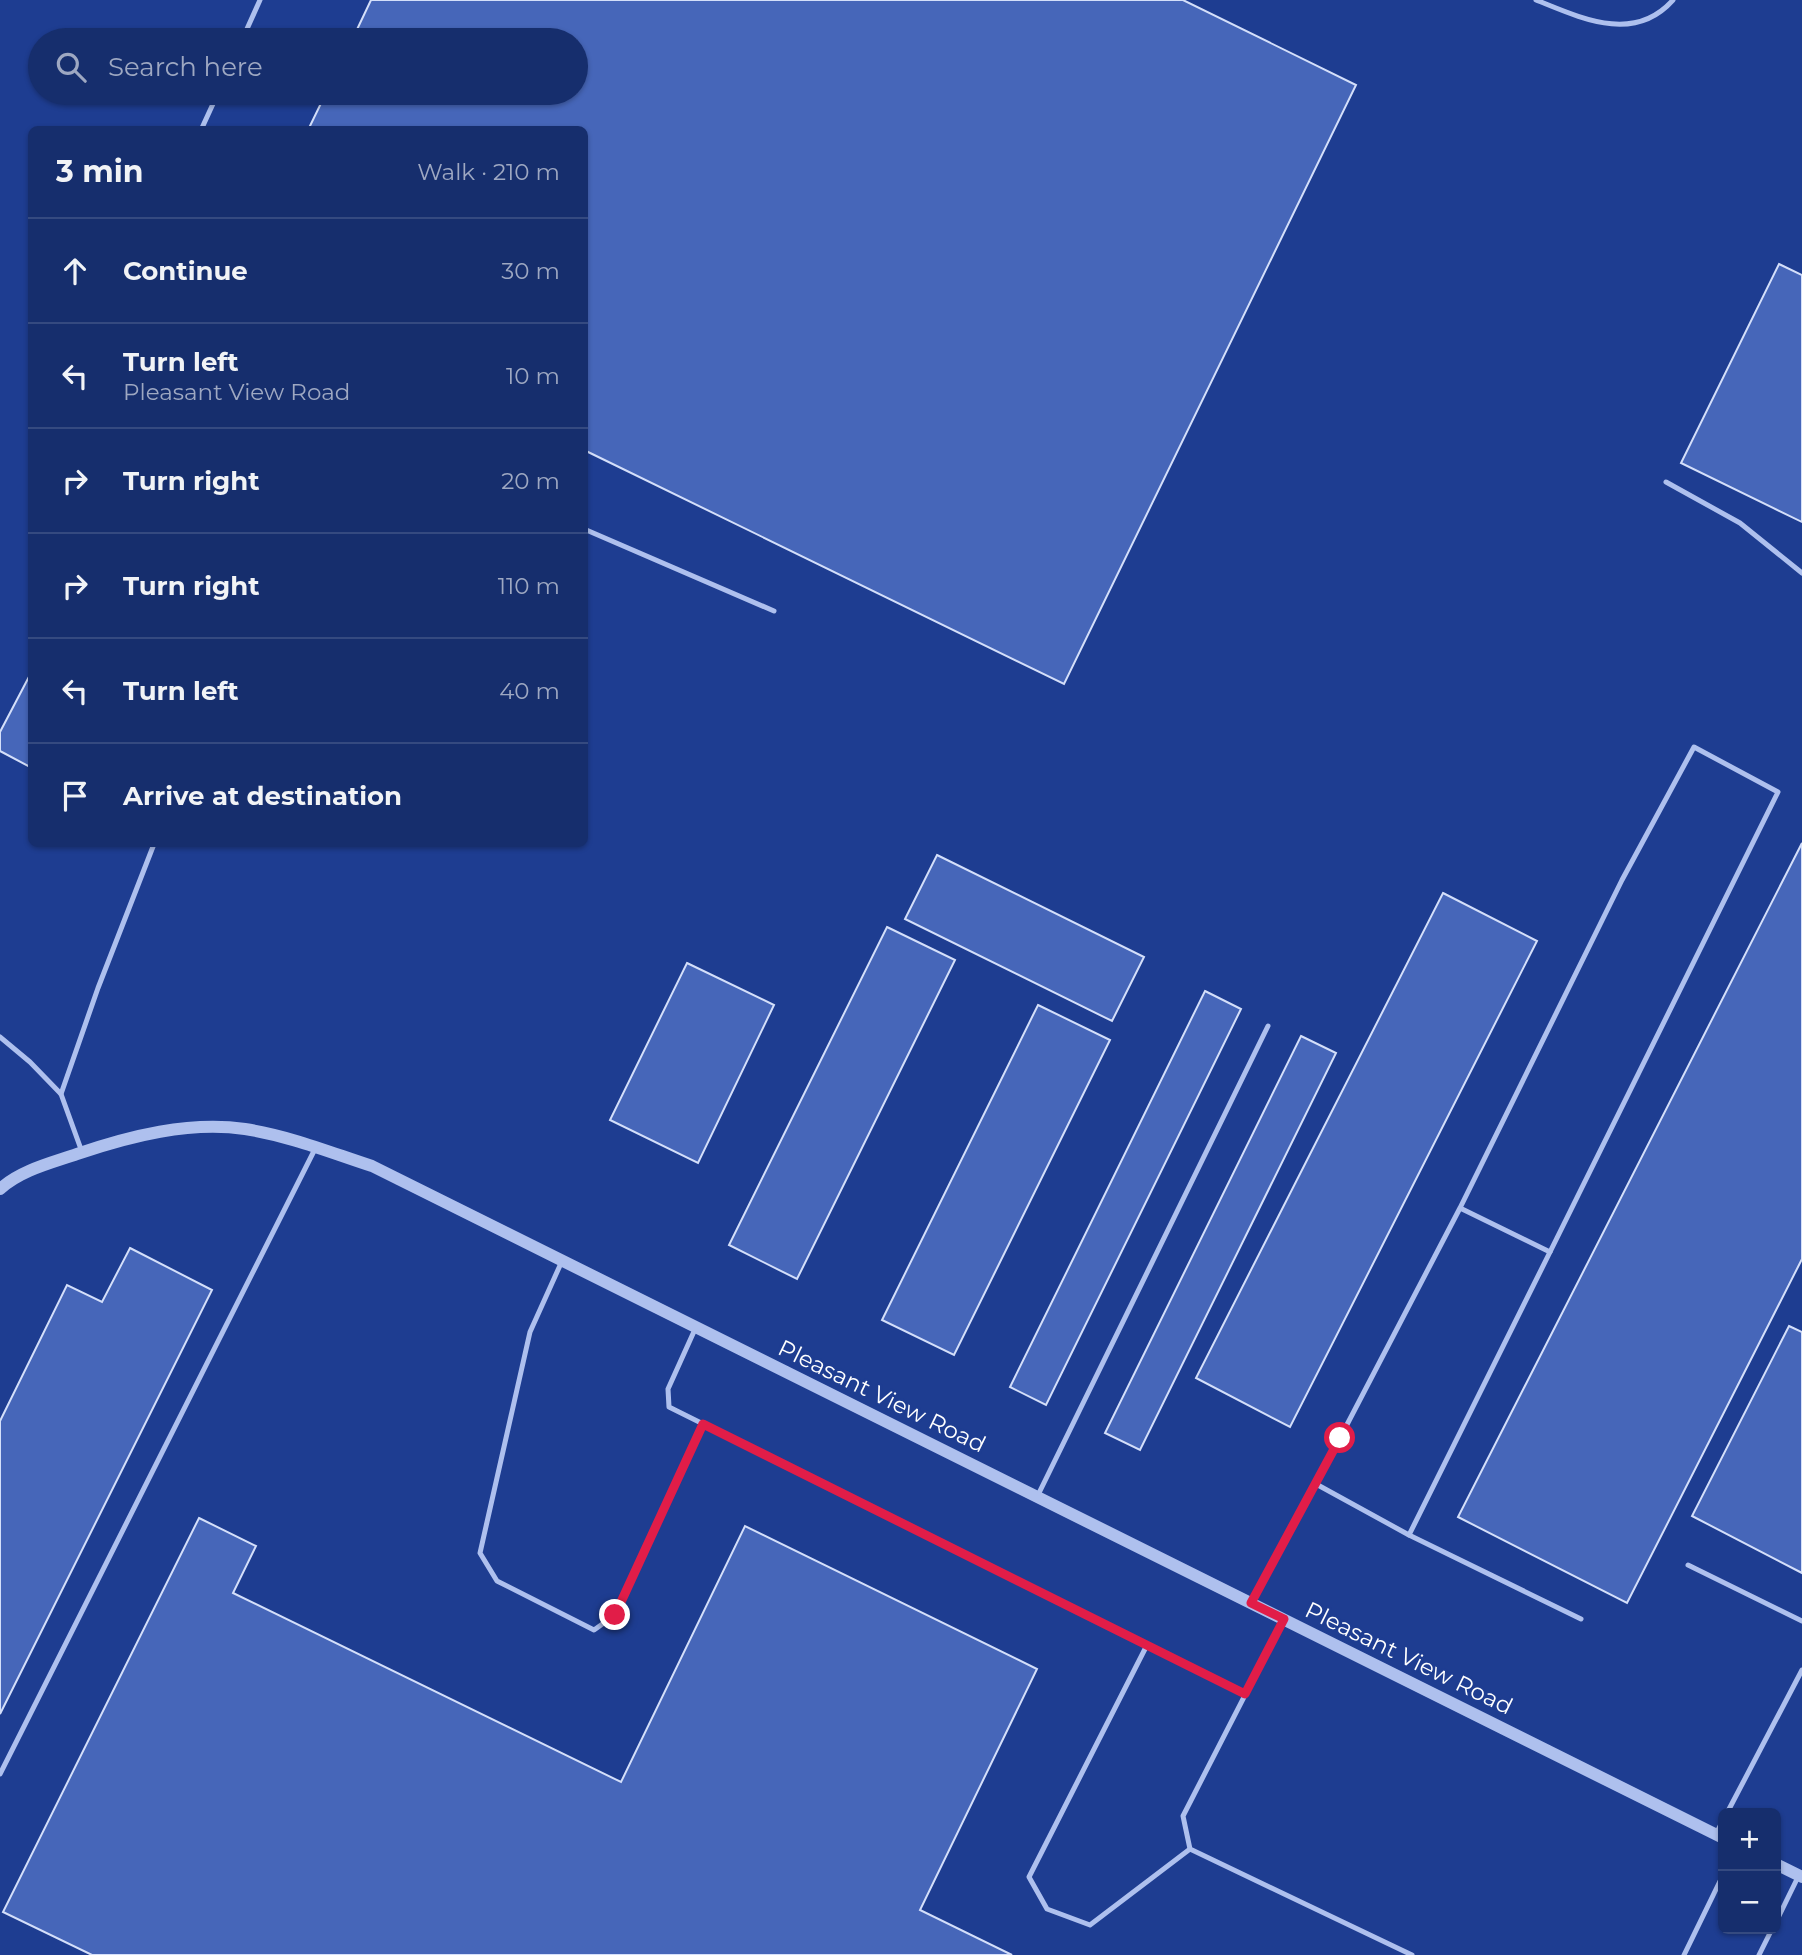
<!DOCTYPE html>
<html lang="en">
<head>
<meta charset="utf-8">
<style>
  body { margin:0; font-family:Montserrat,sans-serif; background:#1f3672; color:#f1f3f6 }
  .controls { position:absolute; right:21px; bottom:21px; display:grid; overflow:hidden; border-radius:10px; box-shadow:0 2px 5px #0004 }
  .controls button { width:63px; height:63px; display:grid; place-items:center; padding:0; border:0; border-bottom:2px solid #354a80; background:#162e6d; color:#f1f3f6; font:35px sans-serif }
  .stop { position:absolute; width:21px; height:21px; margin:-16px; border:5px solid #e11d48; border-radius:50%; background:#fff }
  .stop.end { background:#e11d48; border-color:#fff; box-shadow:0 2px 7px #0008 }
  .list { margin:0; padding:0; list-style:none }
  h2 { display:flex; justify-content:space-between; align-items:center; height:91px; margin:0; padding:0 28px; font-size:30px }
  h2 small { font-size:23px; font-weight:400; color:#9ea8c2 }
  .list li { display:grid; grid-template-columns:46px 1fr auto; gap:21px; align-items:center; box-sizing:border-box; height:105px; padding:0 28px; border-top:2px solid #354a80 }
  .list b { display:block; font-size:26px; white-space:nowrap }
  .list p { margin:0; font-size:23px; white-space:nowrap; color:#9ea8c2 }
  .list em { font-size:23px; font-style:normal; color:#9ea8c2 }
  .icon { flex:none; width:38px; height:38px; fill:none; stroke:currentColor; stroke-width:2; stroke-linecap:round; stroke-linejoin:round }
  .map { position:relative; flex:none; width:1802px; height:1955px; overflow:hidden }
  .search { position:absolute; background:#162e6d; box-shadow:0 2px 5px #0004; left:28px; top:28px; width:560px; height:77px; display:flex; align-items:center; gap:18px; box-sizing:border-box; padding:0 24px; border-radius:38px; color:#9ea8c2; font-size:26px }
  .panel { position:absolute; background:#162e6d; box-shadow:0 2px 5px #0004; left:28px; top:126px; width:560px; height:721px; border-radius:10px }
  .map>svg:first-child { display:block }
  .building { fill:#4666b9; stroke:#d4dffa; stroke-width:2 }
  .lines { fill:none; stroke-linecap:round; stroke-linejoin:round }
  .service { stroke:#aec0ee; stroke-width:5 }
  .tertiary { stroke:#aec0ee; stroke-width:12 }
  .route { stroke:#e11d48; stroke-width:9 }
  .labels { text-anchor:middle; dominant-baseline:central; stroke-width:5; stroke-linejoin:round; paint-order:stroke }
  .street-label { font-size:23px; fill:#fff; stroke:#1e3d91 }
</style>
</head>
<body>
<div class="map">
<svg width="1802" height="1955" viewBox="0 0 1802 1955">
  <rect width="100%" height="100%" fill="#1e3d91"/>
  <g class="building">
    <polygon points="371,0 1183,0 1356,85 1064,684 584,450 584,130 308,130 326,93 576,93 576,40 352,40"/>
    <polygon points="1779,264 1802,275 1802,522 1681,463"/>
    <polygon points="32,671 32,768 0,751 0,732"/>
    <polygon points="1802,843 1802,1259 1627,1603 1458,1517"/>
    <polygon points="937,855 1144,957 1112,1021 905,919"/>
    <polygon points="1443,893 1537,941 1290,1427 1196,1378"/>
    <polygon points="887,927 955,960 797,1279 729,1245"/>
    <polygon points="687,963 774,1005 698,1163 610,1120"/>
    <polygon points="1205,991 1241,1009 1046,1405 1010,1387"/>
    <polygon points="1038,1005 1110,1040 954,1355 882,1320"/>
    <polygon points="1301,1036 1336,1053 1140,1450 1105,1433"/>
    <polygon points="130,1248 212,1290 0,1714 0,1421 67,1285 102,1302"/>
    <polygon points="1789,1326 1802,1332 1802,1573 1692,1516"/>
    <polygon points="199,1518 256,1546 233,1593 621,1782 745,1526 1037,1669 920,1910 1012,1955 92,1955 3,1912"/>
  </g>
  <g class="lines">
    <g class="service">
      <path d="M1536,0C1581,18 1634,44 1673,0"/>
      <polyline points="242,40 260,0"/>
      <polyline points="201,130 218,93"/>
      <polyline points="1666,482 1740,523 1802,573"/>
      <polyline points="584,529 774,611"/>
      <polyline points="0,1037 30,1062 61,1094 82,1152"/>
      <polyline points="61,1094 98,988 154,844"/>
      <polyline points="562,1261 530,1332 480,1553 497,1581 594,1630 615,1615 703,1424"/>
      <polyline points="696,1327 668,1389 669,1407 1246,1694"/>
      <polyline points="1316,1484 1460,1208 1622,880 1694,747 1778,792 1550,1252 1460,1208"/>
      <polyline points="1038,1495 1268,1026"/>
      <polyline points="1409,1535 1550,1252"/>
      <polyline points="1688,1565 1802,1621"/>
      <polyline points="1251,1603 1316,1484 1409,1535 1581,1619"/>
      <polyline points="1284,1619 1183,1816 1190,1849 1412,1955"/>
      <polyline points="1147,1645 1029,1877 1047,1909 1090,1925 1190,1849"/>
      <polyline points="0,1774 316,1147"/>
      <polyline points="1727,1813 1802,1670"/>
      <polyline points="1717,1832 1723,1820"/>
      <polyline points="1776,1922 1799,1875"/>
      <polyline points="1684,1955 1723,1875"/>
      <polyline points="1759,1955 1772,1929"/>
    </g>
    <g class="tertiary">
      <path d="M0,1189C21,1170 51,1163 77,1154C130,1136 189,1121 245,1129C290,1136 329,1152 372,1166L1723,1838"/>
      <polyline points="1776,1864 1802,1877"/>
    </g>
  </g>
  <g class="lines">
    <polyline class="route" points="615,1615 703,1424 1245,1694 1284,1619 1251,1603 1340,1438"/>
  </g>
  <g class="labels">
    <g class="street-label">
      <text transform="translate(882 1396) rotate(26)">Pleasant View Road</text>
      <text transform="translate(1409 1658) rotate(26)">Pleasant View Road</text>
    </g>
  </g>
</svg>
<div class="controls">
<button>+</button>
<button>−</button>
</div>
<div class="stop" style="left:1340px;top:1438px"></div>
<div class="stop end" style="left:615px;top:1615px"></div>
<div class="search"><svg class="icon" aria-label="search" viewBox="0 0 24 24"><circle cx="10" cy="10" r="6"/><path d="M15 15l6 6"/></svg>Search here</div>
<section class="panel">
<h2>3 min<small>Walk · 210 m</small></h2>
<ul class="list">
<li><svg class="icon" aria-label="ahead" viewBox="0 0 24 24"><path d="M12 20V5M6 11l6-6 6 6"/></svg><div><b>Continue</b></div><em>30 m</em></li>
<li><svg class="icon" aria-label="left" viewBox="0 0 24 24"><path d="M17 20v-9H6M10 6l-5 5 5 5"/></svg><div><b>Turn left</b><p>Pleasant View Road</p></div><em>10 m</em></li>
<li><svg class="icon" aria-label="right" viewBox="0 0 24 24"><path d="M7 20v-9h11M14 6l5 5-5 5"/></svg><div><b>Turn right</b></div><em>20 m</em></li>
<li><svg class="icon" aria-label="right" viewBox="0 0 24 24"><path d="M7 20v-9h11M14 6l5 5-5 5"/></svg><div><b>Turn right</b></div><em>110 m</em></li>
<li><svg class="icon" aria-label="left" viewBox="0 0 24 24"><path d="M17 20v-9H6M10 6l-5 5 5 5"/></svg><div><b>Turn left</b></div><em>40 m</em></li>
<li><svg class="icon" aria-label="arrive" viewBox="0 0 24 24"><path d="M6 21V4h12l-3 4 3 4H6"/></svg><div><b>Arrive at destination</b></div></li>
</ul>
</section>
</div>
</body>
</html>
